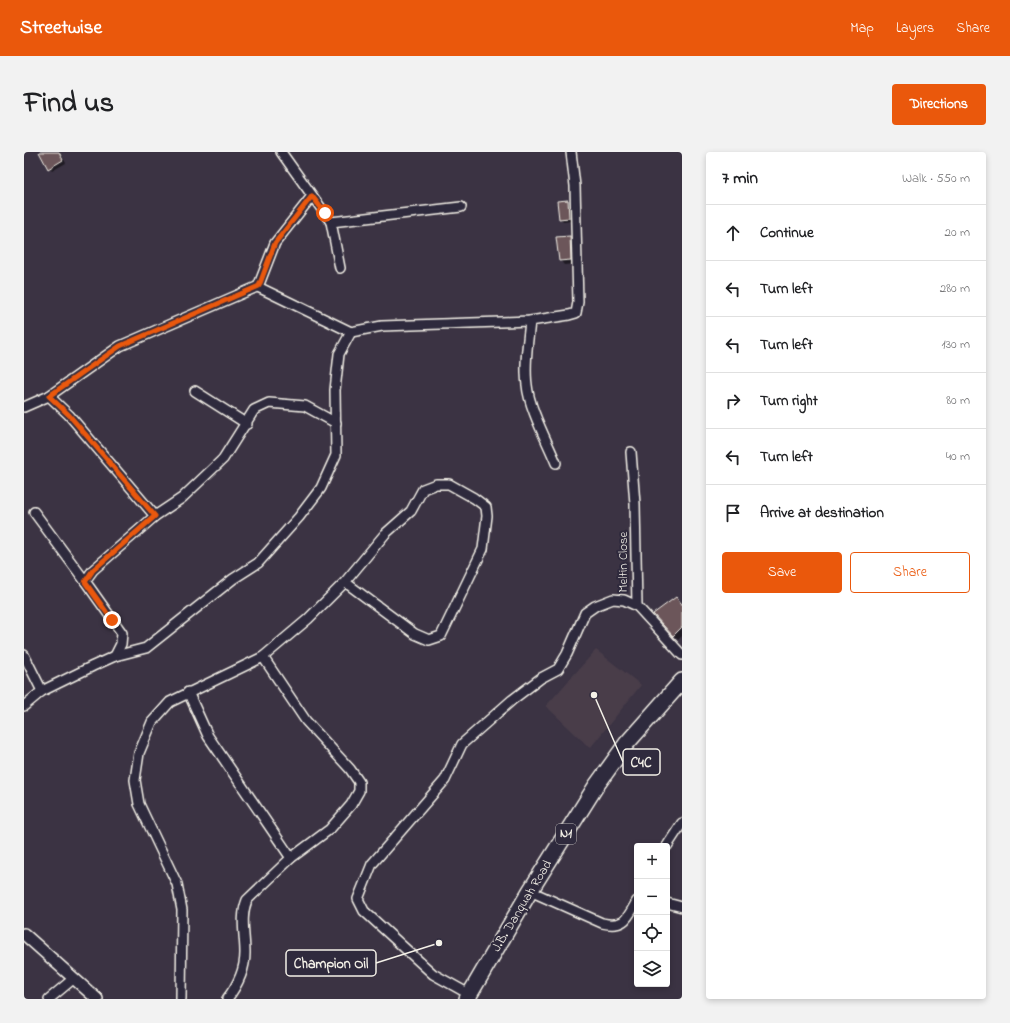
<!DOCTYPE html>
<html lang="en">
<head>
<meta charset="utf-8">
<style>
  body { margin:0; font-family:"Indie Flower",sans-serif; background:#f2f2f2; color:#202124 }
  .controls { position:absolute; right:12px; bottom:12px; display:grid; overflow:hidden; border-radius:4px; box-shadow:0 2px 6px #0003 }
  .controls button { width:36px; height:36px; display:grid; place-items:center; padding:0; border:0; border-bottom:1px solid #e0e0e0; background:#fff; color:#202124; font:20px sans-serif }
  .stop { position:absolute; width:12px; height:12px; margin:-9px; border:3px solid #ea580c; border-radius:50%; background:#fff }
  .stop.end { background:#ea580c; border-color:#fff; box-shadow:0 1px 4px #0008 }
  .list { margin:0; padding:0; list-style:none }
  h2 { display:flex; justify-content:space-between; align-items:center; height:52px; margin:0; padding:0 16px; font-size:17px }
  h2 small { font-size:13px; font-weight:400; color:#757577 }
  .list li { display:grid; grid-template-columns:26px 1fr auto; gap:12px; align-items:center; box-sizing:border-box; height:56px; padding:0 16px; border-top:1px solid #e0e0e0 }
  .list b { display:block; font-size:15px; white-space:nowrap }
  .list em { font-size:13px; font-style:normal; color:#757577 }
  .actions { display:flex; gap:8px; padding:12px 16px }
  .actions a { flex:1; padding:9px 0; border:1px solid #ea580c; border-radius:4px; text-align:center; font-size:14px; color:#ea580c }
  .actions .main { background:#ea580c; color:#fff }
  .icon { flex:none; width:22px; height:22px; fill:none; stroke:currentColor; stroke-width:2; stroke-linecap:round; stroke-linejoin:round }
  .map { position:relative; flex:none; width:658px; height:847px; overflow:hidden; border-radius:4px }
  header { display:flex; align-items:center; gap:24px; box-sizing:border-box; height:56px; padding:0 20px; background:#ea580c; color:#fff }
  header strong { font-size:19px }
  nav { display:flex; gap:22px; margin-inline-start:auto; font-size:14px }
  .intro { display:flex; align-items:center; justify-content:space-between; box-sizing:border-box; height:96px; padding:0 24px }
  h1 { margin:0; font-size:28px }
  .button { padding:10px 18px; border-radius:4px; background:#ea580c; color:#fff; font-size:14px; font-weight:700 }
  main { display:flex; gap:24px; padding:0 24px }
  aside { flex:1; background:#fff; border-radius:4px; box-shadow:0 2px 6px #0003 }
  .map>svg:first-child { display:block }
  .built { fill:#4a3e4a }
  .shadow { fill:#0007 }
  .building { fill:#6c575a; stroke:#f4f1e8 }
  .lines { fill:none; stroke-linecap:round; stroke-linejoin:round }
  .minor-casing { stroke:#f4f1e8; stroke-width:12 }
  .tertiary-casing { stroke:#f4f1e8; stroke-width:14 }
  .trunk-casing { stroke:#f4f1e8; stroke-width:18 }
  .minor { stroke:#2f2a3d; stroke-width:9 }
  .tertiary { stroke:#2f2a3d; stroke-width:11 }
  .trunk { stroke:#2f2a3d; stroke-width:15 }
  .route { stroke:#ea580c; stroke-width:5 }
  .labels { text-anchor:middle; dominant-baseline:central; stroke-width:4; stroke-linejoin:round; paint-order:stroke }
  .shield { fill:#2f2a3d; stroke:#b9b5b5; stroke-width:1 }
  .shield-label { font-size:12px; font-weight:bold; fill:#f4f1e8 }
  .street-label { font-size:13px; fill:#f4f1e8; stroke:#2f2a3d }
  .leader { fill:none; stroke:#f4f1e8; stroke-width:1.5 }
  .callout-dot { fill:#f4f1e8; stroke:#2f2a3d; stroke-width:1.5 }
  .callout { fill:#2f2a3d; stroke:#f4f1e8; stroke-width:1.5 }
  .callout-label { font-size:14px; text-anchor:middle; font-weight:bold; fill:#f4f1e8 }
</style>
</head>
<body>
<header>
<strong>Streetwise</strong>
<nav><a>Map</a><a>Layers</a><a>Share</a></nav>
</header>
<div class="intro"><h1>Find us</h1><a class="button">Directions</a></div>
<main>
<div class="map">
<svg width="658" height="847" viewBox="0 0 658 847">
  <rect width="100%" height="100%" fill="#3b3343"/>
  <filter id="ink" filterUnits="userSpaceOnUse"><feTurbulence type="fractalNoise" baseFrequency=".025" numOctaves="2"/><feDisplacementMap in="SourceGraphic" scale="8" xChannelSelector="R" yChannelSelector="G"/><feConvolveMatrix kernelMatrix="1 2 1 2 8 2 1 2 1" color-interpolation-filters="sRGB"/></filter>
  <g filter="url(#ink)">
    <polygon class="built" points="572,498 617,533 566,596 522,554"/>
    <g class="shadow">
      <polygon points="16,0 36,0 42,11 28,19"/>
      <polygon points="543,49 547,52 548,69 539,70 536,66"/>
      <polygon points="546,85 551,89 551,112 540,113 536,108"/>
      <polygon points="658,453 658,484 654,488 649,483"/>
    </g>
    <g class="building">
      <polygon points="15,0 35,0 39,8 24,17"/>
      <polygon points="544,48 545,66 535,67 533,49"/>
      <polygon points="546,84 547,108 535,109 532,85"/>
      <polygon points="652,445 658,452 658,475 649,484 629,462"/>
    </g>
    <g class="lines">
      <g class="minor-casing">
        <g id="minor">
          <polyline points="257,0 307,70 437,55"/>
          <polyline points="288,44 251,91 234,135 327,180 358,174 506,169 545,163 552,161 554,150 551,34 547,0"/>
          <polyline points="307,70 316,116"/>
          <path d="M506,169C504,190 500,212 503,233C505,256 523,289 532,311"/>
          <polyline points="171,239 223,272"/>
          <polyline points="25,244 45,263 131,364"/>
          <polyline points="0,255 25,244 96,194 235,134"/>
          <polyline points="607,300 611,352 613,454 658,503"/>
          <polyline points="10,360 61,429"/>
          <polyline points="0,503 18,539"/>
          <polyline points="91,504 97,492 98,481 61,429 69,418 131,364 158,346 199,307 230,258 245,251 281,254 312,271"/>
          <polyline points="164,540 184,584 267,706"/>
          <polyline points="0,554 18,539 69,514 91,504 122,496 209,427 234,411 275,365 297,336 312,303 311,238 315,202 327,180"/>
          <polyline points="643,694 658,671"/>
          <path d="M506,739L578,771C600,776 603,767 613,749"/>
          <polyline points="643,751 658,755"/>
          <polyline points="445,842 409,822 340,759 334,747 348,712 421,628 438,592 488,548 517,526 534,517 543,502 561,461 571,454 589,447 600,448 613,454"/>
          <polyline points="25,847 49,827"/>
          <polyline points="157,847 158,758 153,732 115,652 111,628 115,601 128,570 146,550 239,505 284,467 321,430 361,382 387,359 399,337 412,332 425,332 450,346 462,355 463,364 459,397 417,484 405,488 391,482 321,430"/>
          <path d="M203,847C213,834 221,818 221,801C221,783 216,765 223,748L267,706L306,677L327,653L335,639V630L326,617L282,569L239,505"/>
        </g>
      </g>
      <g class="tertiary-casing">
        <polyline id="tertiary" points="0,782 73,847"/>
      </g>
      <g class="trunk-casing">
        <polyline id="trunk" points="443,847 506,739 572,634 603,591 658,529"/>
      </g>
      <use href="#minor" class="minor"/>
      <use href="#tertiary" class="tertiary"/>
      <use href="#trunk" class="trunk"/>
    </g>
  </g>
  <g class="lines" filter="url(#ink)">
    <polyline class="route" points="88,468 61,430 69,418 131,364 45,263 25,244 96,194 235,134 251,91 288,44 301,61"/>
  </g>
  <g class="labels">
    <rect class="shield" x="532" y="672" width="20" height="20" rx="3"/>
    <g class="shield-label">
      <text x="542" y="682">N1</text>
    </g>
    <g class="street-label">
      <text transform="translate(599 410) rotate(-90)">Meltin Close</text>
      <text transform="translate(498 754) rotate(-59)">J.B. Danquah Road</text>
    </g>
  </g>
  <path class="leader" d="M570 543L599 610M415 791L352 811"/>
  <g class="callout-dot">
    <circle cx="570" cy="543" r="4"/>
    <circle cx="415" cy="791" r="4"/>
  </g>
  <g class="callout">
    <rect x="599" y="597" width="37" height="26" rx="4"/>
    <rect x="262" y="798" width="90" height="26" rx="4"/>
  </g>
  <g class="callout-label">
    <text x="617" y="615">C4C</text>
    <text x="307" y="816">Champion Oil</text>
  </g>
</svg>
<div class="controls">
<button>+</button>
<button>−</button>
<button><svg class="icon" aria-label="locate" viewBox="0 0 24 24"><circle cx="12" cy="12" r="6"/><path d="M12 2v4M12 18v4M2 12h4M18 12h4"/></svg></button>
<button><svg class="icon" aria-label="layers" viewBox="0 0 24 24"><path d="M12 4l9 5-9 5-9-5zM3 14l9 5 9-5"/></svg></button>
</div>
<div class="stop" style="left:301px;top:61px"></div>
<div class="stop end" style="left:88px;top:468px"></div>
</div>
<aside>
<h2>7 min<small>Walk · 550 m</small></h2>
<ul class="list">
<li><svg class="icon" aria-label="ahead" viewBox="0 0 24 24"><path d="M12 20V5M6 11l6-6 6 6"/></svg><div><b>Continue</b></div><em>20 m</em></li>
<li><svg class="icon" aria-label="left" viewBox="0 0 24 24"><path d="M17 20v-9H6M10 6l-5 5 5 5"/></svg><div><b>Turn left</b></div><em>280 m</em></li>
<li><svg class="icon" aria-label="left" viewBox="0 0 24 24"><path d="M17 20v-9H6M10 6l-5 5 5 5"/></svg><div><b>Turn left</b></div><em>130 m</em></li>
<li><svg class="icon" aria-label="right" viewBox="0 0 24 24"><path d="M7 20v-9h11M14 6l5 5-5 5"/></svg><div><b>Turn right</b></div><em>80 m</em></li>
<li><svg class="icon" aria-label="left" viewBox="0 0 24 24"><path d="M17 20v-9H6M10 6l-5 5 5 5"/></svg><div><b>Turn left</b></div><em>40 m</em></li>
<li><svg class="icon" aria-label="arrive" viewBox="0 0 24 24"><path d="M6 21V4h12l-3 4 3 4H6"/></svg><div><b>Arrive at destination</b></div></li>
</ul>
<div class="actions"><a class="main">Save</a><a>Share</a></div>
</aside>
</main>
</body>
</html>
